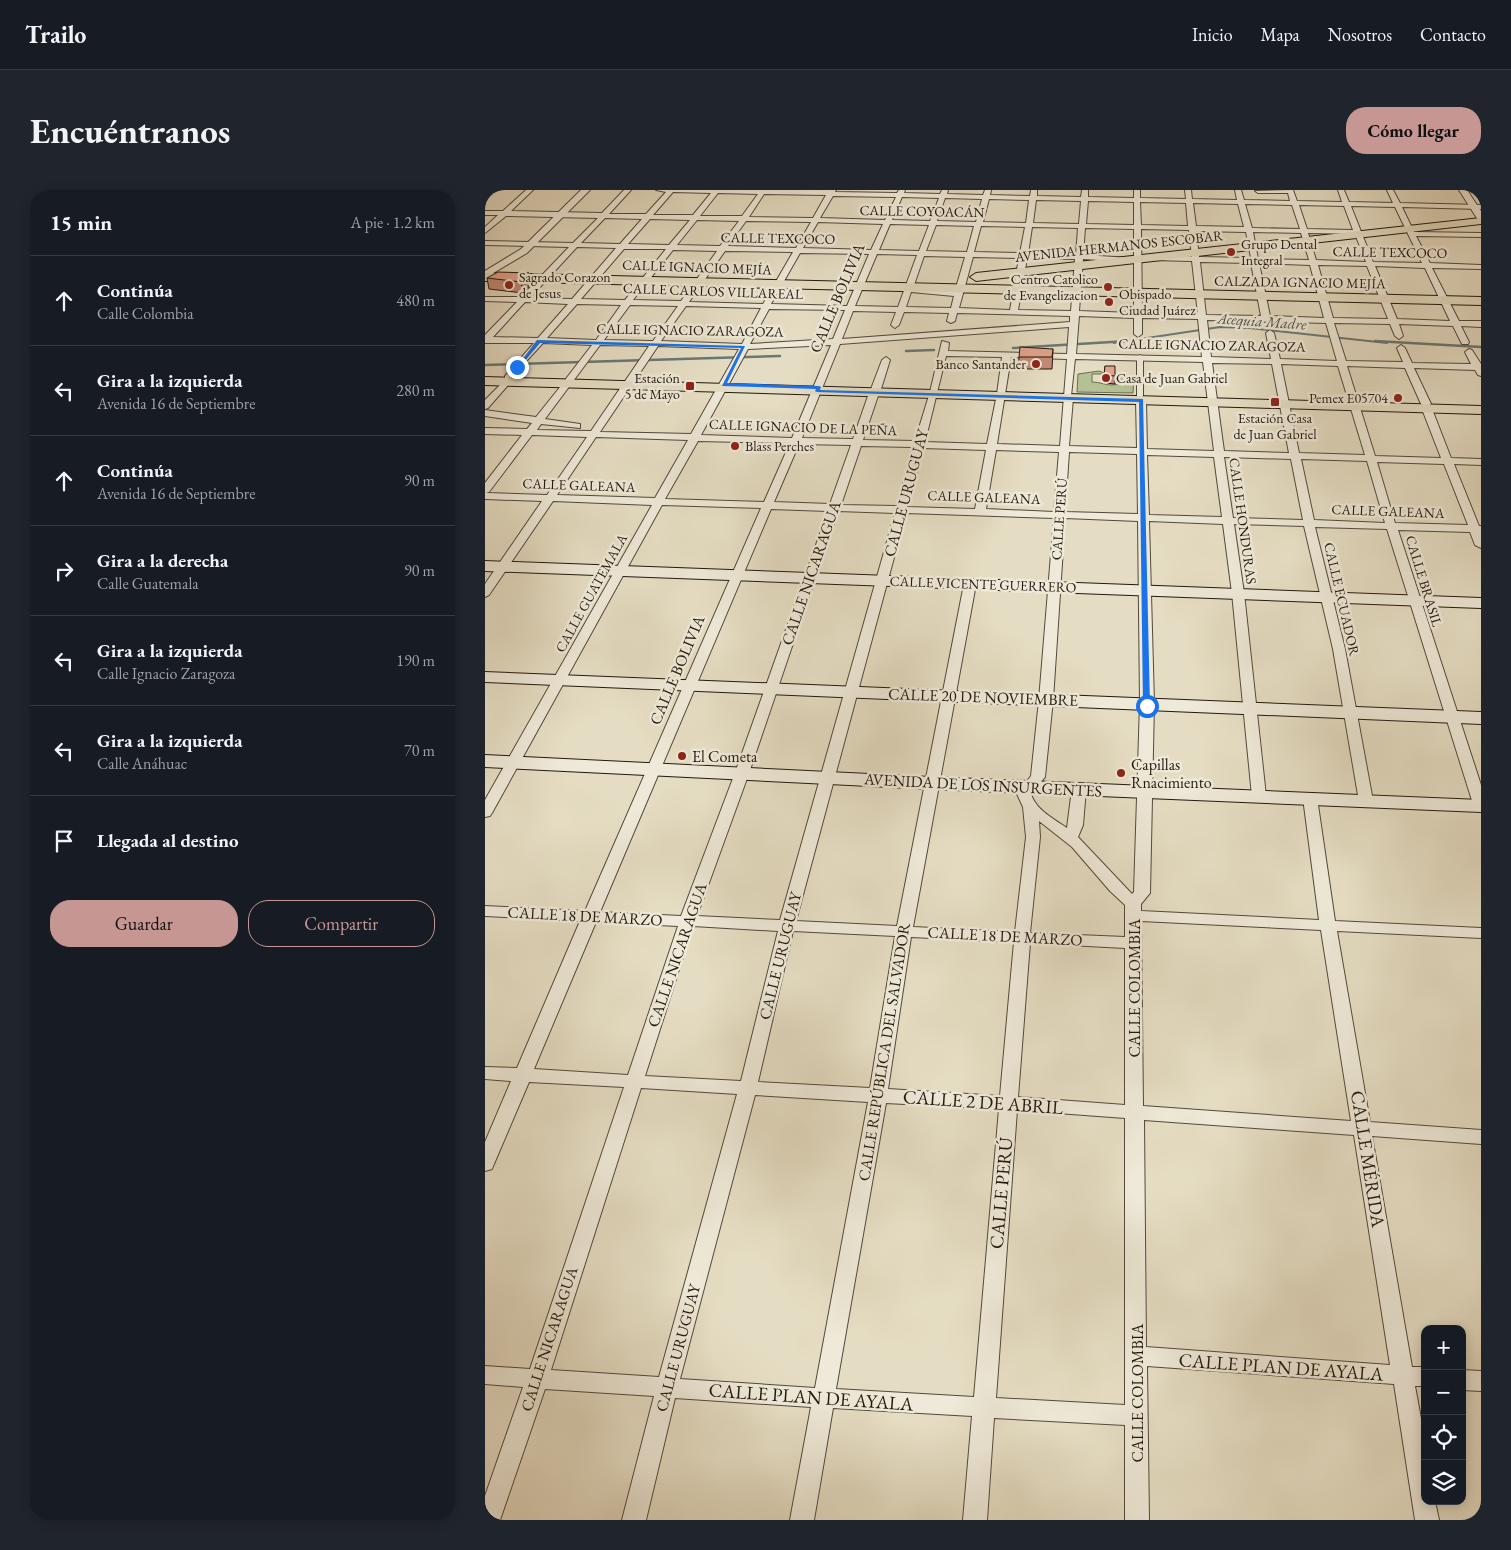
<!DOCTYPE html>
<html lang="es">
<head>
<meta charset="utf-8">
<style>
  body { margin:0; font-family:"EB Garamond",serif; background:#20242c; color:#f1f3f6 }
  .controls { position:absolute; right:15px; bottom:15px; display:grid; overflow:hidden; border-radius:10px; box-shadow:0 2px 12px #0003 }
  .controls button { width:45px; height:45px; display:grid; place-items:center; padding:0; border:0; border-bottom:1px solid #363941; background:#171b24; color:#f1f3f6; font:25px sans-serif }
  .stop { position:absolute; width:15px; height:15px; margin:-11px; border:4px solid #1a73e8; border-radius:50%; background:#fff }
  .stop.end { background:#1a73e8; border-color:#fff; box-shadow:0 1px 5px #0008 }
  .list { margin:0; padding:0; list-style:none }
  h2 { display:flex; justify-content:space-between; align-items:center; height:65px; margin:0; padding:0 20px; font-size:21px }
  h2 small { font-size:16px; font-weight:400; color:#9ea1a6 }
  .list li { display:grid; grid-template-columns:32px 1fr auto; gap:15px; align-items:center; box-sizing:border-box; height:90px; padding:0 20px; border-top:1px solid #363941 }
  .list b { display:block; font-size:19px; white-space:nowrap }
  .list p { margin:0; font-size:16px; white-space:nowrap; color:#9ea1a6 }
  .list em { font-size:16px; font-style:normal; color:#9ea1a6 }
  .actions { display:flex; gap:10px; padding:15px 20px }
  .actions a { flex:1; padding:11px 0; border:1px solid #c59692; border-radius:20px; text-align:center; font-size:18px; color:#c59692 }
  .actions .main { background:#c59692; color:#111 }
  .icon { flex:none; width:28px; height:28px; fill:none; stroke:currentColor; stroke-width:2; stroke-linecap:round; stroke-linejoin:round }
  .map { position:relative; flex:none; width:996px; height:1330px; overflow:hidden; border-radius:20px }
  header { display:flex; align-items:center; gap:30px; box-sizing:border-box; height:70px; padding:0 25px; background:#171b24; border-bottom:1px solid #363941 }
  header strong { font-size:24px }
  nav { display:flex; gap:28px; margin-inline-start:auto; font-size:18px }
  .intro { display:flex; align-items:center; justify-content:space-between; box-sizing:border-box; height:120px; padding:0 30px }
  h1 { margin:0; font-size:35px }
  .button { padding:12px 22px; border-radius:20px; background:#c59692; color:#111; font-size:18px; font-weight:700 }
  main { display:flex; gap:30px; padding:0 30px }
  aside { flex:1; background:#171b24; border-radius:20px; box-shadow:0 2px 12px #0003 }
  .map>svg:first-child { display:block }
  .green { fill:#b4c194; stroke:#6b6c50 }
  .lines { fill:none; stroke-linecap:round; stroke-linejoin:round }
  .stream-far1 { stroke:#697975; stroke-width:2 }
  .stream { stroke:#697975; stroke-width:2.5 }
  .pedestrian-casing { stroke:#53493a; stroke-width:2 }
  .minor-casing { stroke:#53493a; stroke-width:2 }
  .tertiary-casing { stroke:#53493a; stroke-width:2 }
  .secondary-casing { stroke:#22180d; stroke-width:2 }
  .primary-casing { stroke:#22180d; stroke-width:2 }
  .pedestrian { fill:#eee9d8; fill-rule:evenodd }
  .minor { fill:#eee9d8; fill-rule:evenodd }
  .tertiary { fill:#eee9d8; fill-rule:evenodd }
  .secondary { fill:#eee9d8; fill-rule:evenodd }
  .primary { fill:#e5ddc3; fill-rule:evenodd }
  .wall { fill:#c48c79; stroke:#22180d }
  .shaded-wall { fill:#a07263; stroke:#22180d }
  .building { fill:#e4a38d; stroke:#22180d }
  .route { fill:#1a73e8 }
  .poi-dot { fill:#8f2418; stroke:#eee9d8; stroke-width:2 }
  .labels { text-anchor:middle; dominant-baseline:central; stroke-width:5; stroke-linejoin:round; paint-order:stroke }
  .far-street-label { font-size:14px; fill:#22180d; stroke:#eee9d8 }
  .far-poi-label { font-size:14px; fill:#22180d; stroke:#eee9d8; text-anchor:start }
  .far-water-label { font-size:15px; font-style:italic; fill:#4b514a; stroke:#eee9d8 }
  .street-label { font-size:16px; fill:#22180d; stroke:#eee9d8 }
  .poi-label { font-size:16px; fill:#22180d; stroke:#eee9d8; text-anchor:start }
  .near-street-label { font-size:19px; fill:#22180d; stroke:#eee9d8 }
</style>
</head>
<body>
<header>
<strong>Trailo</strong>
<nav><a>Inicio</a><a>Mapa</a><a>Nosotros</a><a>Contacto</a></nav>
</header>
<div class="intro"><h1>Encuéntranos</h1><a class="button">Cómo llegar</a></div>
<main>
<aside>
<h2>15 min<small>A pie · 1.2 km</small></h2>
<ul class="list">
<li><svg class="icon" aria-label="ahead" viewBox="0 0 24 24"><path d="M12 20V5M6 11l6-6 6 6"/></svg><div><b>Continúa</b><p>Calle Colombia</p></div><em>480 m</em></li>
<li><svg class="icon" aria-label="left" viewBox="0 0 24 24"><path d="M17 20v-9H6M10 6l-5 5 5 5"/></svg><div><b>Gira a la izquierda</b><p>Avenida 16 de Septiembre</p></div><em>280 m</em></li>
<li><svg class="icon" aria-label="ahead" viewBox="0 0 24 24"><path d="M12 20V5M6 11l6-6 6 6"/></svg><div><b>Continúa</b><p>Avenida 16 de Septiembre</p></div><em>90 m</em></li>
<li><svg class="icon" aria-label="right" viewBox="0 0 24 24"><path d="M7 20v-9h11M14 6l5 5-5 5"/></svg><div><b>Gira a la derecha</b><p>Calle Guatemala</p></div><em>90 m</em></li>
<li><svg class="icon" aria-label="left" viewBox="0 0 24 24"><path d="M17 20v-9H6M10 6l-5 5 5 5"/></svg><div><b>Gira a la izquierda</b><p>Calle Ignacio Zaragoza</p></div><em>190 m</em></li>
<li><svg class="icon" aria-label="left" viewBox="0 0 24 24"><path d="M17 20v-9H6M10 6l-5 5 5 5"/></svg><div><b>Gira a la izquierda</b><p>Calle Anáhuac</p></div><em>70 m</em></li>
<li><svg class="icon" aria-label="arrive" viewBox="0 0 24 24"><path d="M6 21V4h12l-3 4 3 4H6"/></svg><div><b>Llegada al destino</b></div></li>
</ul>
<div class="actions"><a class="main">Guardar</a><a>Compartir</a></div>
</aside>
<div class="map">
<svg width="996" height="1330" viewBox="0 0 996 1330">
  <rect width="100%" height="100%" fill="#e5ddc3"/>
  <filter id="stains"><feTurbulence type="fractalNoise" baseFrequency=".004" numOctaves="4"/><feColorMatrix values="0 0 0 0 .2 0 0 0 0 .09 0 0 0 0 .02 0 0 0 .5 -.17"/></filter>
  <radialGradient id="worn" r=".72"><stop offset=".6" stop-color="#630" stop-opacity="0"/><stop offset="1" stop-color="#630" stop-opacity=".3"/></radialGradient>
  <path class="green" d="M614,181L622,184H607V192C615,192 620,195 626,195C632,195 635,193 641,193V191L635,190L634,185H629L649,186L648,203L592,202L593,184Z"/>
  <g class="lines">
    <polyline class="stream-far1" points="629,153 735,137 765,138 902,153"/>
    <g class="stream">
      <polyline points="890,151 996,157"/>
      <polyline points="528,158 643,151"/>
      <polyline points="421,161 449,160"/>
      <polyline points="0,175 295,166"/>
    </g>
    <g class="pedestrian-casing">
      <polygon id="pedestrian" points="655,165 658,167 658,206 655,208 652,206 652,167"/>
    </g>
    <g class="minor-casing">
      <g id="minor">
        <path d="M41,0H48L26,21L117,23L139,0H146L124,24H161L181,2L171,0H351L350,2L412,3L414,0H420L419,3L455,4L457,0H463L462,4L498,5L500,0H506L505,5L545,6L546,0H552V6L596,7L597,0H603V7L649,8V0H655V8L701,9L700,0H706L707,9L752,10L750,0H756L759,10L805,11L803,3H773L770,1L808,0L812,11L857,12L853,0H859L864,12L908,13L902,0H908L915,13L996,15V19L917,17L929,42L996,43V47L931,46L945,73L996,75V79L947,78L974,131H996V137L976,136L984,152L983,154H977L968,136L914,134L918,146L914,149L910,146L905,134L849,133L861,171L918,172L912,158L916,155L920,158L927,173L986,174L980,162L984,159L987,160L996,174V186L993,185L990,180L929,178L946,214L943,216L947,219L966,268L996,269V275L969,274L994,336H996V358L990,355L985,342L913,340L996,595V621L991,620L989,617L902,339L830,337L860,459L888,611L886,614H876L874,611L848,459L819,336L749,334L759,403L781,606L779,609H769L767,606L747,403L738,334L664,331L669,513L665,703L656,714V721L834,730L818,608L820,605H830L832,608L850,731L996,738V748L852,741L885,932L996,940V954L887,946L927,1177H940V1196H930L940,1250V1311H950L954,1330H930L909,1194L662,1176L664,1330H640V1235L509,1228L502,1330H478L487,1226L348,1218L329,1330H305L326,1217L190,1208L161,1330H137L169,1206L60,1199L15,1330H0V1306L38,1197L0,1194V1176L45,1179L139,897L44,892L9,974L7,979L0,981V952L26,891L0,889V877L32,878L95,731L0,726V716L100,721L276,318L177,315L7,623L5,626L0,627V610L167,315L68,311L4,405L0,407V394L57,311L0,309V293L37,245L0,244V238L42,239L47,233L0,226V220L51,227L79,192L81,191L80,190L107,155L58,153L24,190V194L3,218L0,219V210L20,190V186L49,153H0V145L32,112L0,111V107H36L84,57L0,55V51L88,53L113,28L21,26L0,43V37L13,25H0V21H18ZM188,2L226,3L208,25H168ZM233,3L273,4L257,26H215ZM279,4L341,5L328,28L264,27ZM348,6L411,7L400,30L335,28ZM417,7L454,8L445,31L407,30ZM460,8L497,9L491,32L452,31ZM504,9L544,10L541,33L498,32ZM551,10L596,11L594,34L548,33ZM603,11L649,12V35L601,34ZM655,12L701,13L703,36L656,35ZM708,13L753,14L759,37L711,36ZM760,14L807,15L815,39L767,38ZM814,15L859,16L868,40L822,39ZM866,16L910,17L937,73L888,72ZM120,28L157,29L135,54L96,53ZM165,29L205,30L184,55L143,54ZM212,30L254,31L235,56L192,55ZM261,31L326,32L311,58L243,56ZM333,32L398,34L386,60L318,58ZM405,34L444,35L434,61L394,60ZM451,35L489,36L482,62L441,61ZM496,36L540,37L535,63L489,62ZM547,37L593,38L591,65L543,64ZM600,38L649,39V70L645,68L598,65ZM656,39L704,40L707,67L665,66L661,68L665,70L707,71L713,124L657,123ZM711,41L761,42L766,68L714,67ZM768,42L816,43L824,70L773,69ZM823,43L870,44L881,72L831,70ZM92,57L131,58L87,109L45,108ZM139,59H181L140,110L96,109ZM188,60L232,61L196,111L148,110ZM240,61L308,62L278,114L204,112ZM315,63L384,64L362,116L286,114ZM392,64L432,65L413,117L370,116ZM439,66L480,67L470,101L428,98ZM488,67L534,68L525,120L474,118ZM542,68L590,69L586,121L533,120ZM598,69L645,72L649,70V123L594,121ZM715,72L766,73L776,126L721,125ZM774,73L825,75L839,128L785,126ZM833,75L882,76L903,129L848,128ZM890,76L940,78L965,131L912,129ZM426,102L469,106L466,118L421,117ZM40,112L83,114L53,148L8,147ZM92,114L136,115L111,150L62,148ZM145,115L193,116L168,151L119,150ZM201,116L276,118L257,154L176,151ZM284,119L360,120L348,149L265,154ZM368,121L411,122L406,135L410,138L414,135L419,122L464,123L462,131L466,133L470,131L472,123L585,126V132L357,149ZM594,126L649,128V144L653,147L657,144V128L713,129L717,167L591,164ZM722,130L841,133L852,171L795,169L789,143L785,140L781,143L786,169L726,167ZM584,137L582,164L463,161L464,153L457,151L445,202L430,251L378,250L394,203L392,201L396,199L405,170L401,167L397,170L386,199L388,201L384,203L368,249L317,248L355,154ZM115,155L164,156L106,241L52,240L56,234L95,238V234L60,229ZM346,155L307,248L216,245L263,159ZM173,156L254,159L206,244L115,242ZM461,166L517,167L512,204L502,254L440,252ZM526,167L582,169L575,256L512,254ZM590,169L718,172L729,261L662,259L661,210L656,207L651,210L652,258L584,256L588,208L586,206ZM727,173L787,174L804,263L739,261ZM796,174L853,176L880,265L814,263ZM862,176L920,178L936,214L940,217L937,219L956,268L890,266ZM47,245L102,247L62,305L1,303L4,302ZM111,247L203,250L170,308L72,305ZM213,251L305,253L279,312L180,309ZM314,254L366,255L345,314L289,312ZM376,256L428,257L412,316L356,315ZM438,258L501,260L490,319L422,317ZM511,260L574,262L569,322L501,319ZM584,262L652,264L653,324L580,322ZM662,265L729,267L737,327L664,325ZM739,267L806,269L818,330L748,328ZM816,269L882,271L900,333L829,330ZM892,272L959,274L983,335L910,333ZM286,319L343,321L250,583L196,726L115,722ZM353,321L410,323L295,730L212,726L264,583ZM421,323L569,328L554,510L546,586L532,604L538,617L541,647L530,742L428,737L491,394L485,391L479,394L412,736L311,731ZM580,328L653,331L655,513L649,702L647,704L593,647L598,635L601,599L599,596H589L587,599L582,638C569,629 551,620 546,604L560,587L568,510ZM554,631L587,657L625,701L640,715V747L545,743L555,647ZM656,731L836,740L866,931L658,916ZM111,732L193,736L143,885L49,879ZM208,736L293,741L256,891L160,886ZM308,741L410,746L385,898L273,892ZM426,747L529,752L515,906L403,899ZM545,753L640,758V915L533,907ZM156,898L252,904L174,1187L66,1180ZM270,905L383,912L330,1198L195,1189ZM401,913L514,919L489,1207L351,1199ZM532,920L640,928V1215L511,1208ZM659,930L869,945L905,1175L661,1157Z"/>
        <polygon points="977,1180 996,1181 996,1201 977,1200"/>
      </g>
    </g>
    <g class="tertiary-casing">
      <g id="tertiary">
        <polygon points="96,0 105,0 42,63 0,88 0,81 36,59"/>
        <polygon points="974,0 982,0 996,21 996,31 993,30"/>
      </g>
    </g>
    <g class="secondary-casing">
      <g id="secondary">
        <polygon points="0,371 996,408 996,418 0,381"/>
        <polygon points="0,482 996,522 996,534 0,492"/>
        <polygon points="0,565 446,587 996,610 996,622 446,599 0,577"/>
      </g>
    </g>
    <g class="primary-casing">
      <g id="primary">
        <polygon points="996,28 996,34 491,91 485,87 491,83"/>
        <polygon points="0,83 996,107 996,115 0,91"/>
        <polygon points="0,187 996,216 996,224 0,195"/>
      </g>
    </g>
    <use href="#pedestrian" class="pedestrian"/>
    <use href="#minor" class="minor"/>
    <use href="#tertiary" class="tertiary"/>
    <use href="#secondary" class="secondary"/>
    <use href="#primary" class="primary"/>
  </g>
  <g class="wall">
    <polygon points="44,83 46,94 38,103 4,99 2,88"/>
    <polygon points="568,159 567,179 533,179 534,167"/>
    <polygon points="620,176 630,186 630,194 619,193"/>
  </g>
  <polygon class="shaded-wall" points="44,83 46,94 38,103 36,92"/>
  <g class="building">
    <polygon points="13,82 44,83 36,92 2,88"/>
    <polygon points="535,157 568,159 567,167 534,167"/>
    <polygon points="620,176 630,176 630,186 619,185"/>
  </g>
  <polygon class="route" points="52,150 260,156 242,193 334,196 336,197 335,200 658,209 665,516 662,518 658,516 654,212 332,202 330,201 331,199 237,196 256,158 55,153 34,178 31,178"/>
  <g class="poi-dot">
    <circle cx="746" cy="62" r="5"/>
    <circle cx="24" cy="95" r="5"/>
    <circle cx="623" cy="97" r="5"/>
    <circle cx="624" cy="112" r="5"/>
    <circle cx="551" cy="174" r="5"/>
    <circle cx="621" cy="188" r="5"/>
    <rect x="200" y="191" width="10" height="10" rx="2.5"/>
    <circle cx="913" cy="208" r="5"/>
    <rect x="785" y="207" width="10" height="10" rx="2.5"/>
    <circle cx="250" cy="256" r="5"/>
    <circle cx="197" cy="566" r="5"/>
    <circle cx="636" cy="583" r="5"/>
  </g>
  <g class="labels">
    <g class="far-street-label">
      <text transform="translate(437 21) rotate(1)">CALLE COYOACÁN</text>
      <text transform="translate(293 48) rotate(1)">CALLE TEXCOCO</text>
      <text transform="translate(634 56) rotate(-6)">AVENIDA HERMANOS ESCOBAR</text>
      <text transform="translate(905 62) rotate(1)">CALLE TEXCOCO</text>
      <text transform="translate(212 77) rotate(2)">CALLE IGNACIO MEJÍA</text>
      <text transform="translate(815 92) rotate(1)">CALZADA IGNACIO MEJÍA</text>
      <text transform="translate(228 101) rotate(2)">CALLE CARLOS VILLAREAL</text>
      <text transform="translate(205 140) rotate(1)">CALLE IGNACIO ZARAGOZA</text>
      <text transform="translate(727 155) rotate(1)">CALLE IGNACIO ZARAGOZA</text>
      <text transform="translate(318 237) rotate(2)">CALLE IGNACIO DE LA PEÑA</text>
      <text transform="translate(94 295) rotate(2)">CALLE GALEANA</text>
      <text transform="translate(499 307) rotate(2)">CALLE GALEANA</text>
      <text transform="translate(903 321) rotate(2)">CALLE GALEANA</text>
      <text transform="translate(574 329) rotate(-86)">CALLE PERÚ</text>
      <text transform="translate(758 331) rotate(82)">CALLE HONDURAS</text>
      <text transform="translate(939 391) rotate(73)">CALLE BRASIL</text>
      <text transform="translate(498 394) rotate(2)">CALLE VICENTE GUERRERO</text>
      <text transform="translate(106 403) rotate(-61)">CALLE GUATEMALA</text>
      <text transform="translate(857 409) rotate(77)">CALLE ECUADOR</text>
    </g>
    <g class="far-poi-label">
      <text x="756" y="54">Grupo Dental<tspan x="756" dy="16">Integral</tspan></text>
      <text x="34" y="87">Sagrado Corazon<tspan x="34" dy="16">de Jesus</tspan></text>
      <text x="613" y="89" text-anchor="end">Centro Catolico<tspan x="613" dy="16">de Evangelizacion</tspan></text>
      <text x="634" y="104">Obispado<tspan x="634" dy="16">Ciudad Juárez</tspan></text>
      <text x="541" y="174" text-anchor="end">Banco Santander</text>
      <text x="195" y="188" text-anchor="end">Estación<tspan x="195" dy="16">5 de Mayo</tspan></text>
      <text x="631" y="188">Casa de Juan Gabriel</text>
      <text x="903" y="208" text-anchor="end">Pemex E05704</text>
      <text x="790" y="228" text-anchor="middle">Estación Casa<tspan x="790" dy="16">de Juan Gabriel</tspan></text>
      <text x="260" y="256">Blass Perches</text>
    </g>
    <g class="far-water-label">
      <text transform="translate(777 131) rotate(4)">Acequia Madre</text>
    </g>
    <g class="street-label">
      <text transform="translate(352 108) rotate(-67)">CALLE BOLIVIA</text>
      <text transform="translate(421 303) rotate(-75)">CALLE URUGUAY</text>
      <text transform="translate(326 383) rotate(-71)">CALLE NICARAGUA</text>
      <text transform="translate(192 480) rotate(-67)">CALLE BOLIVIA</text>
      <text transform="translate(498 507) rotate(2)">CALLE 20 DE NOVIEMBRE</text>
      <text transform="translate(498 595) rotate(3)">AVENIDA DE LOS INSURGENTES</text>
      <text transform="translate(100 726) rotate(3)">CALLE 18 DE MARZO</text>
      <text transform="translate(520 746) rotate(3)">CALLE 18 DE MARZO</text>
      <text transform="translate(192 765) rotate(-71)">CALLE NICARAGUA</text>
      <text transform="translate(295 766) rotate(-76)">CALLE URUGUAY</text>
      <text transform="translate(649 798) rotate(-90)">CALLE COLOMBIA</text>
      <text transform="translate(399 862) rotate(-81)">CALLE REPÚBLICA DEL SALVADOR</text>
      <text transform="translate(64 1149) rotate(-72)">CALLE NICARAGUA</text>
      <text transform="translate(193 1158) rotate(-75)">CALLE URUGUAY</text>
      <text transform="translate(652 1203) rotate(-90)">CALLE COLOMBIA</text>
    </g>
    <g class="poi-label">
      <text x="207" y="566">El Cometa</text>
      <text x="646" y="574">Capillas<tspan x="646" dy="18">Rnacimiento</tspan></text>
    </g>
    <g class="near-street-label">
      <text transform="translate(498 912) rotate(4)">CALLE 2 DE ABRIL</text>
      <text transform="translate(883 969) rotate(81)">CALLE MÉRIDA</text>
      <text transform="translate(516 1003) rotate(-85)">CALLE PERÚ</text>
      <text transform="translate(796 1177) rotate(4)">CALLE PLAN DE AYALA</text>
      <text transform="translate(326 1207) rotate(4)">CALLE PLAN DE AYALA</text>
    </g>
  </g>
  <rect width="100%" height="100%" filter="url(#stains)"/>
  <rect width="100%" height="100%" fill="url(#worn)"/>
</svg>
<div class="controls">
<button>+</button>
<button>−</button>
<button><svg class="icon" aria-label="locate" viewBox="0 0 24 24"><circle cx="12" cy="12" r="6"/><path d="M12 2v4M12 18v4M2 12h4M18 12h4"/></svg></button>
<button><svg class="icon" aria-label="layers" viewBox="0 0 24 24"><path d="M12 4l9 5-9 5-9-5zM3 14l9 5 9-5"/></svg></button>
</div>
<div class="stop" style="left:662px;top:516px"></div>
<div class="stop end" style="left:32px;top:177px"></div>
</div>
</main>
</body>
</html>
